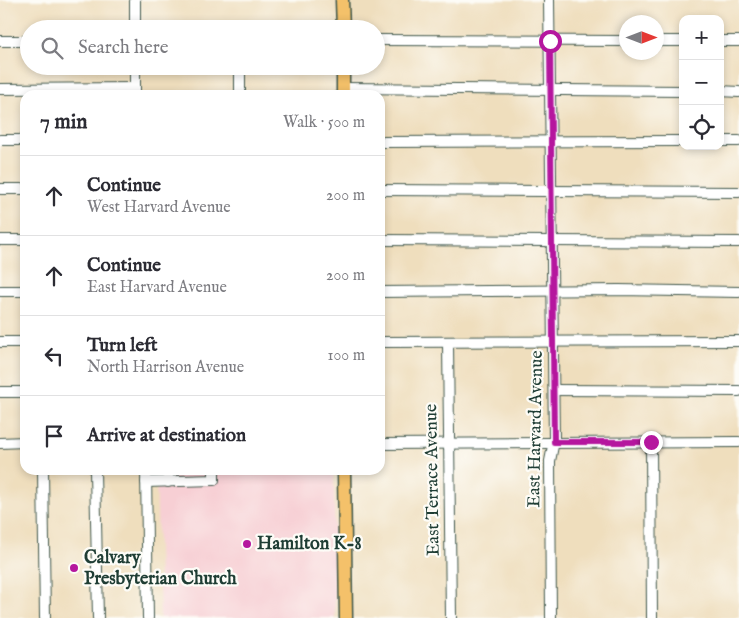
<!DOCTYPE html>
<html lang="en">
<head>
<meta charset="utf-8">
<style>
  body { margin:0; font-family:"IM FELL English",serif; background:#f2f2f3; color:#2b2b33 }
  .controls { position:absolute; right:15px; top:15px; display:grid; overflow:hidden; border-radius:10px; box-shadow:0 2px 8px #0003 }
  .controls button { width:45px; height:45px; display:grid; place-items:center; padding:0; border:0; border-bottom:1px solid #e1e1e2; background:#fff; color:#2b2b33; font:25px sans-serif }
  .compass { position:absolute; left:619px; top:15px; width:45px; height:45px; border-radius:50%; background:#fff; box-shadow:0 2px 8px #0003; rotate:90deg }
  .stop { position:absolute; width:15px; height:15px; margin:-11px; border:4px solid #b5179e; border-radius:50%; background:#fff }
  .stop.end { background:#b5179e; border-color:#fff; box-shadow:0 1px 5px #0008 }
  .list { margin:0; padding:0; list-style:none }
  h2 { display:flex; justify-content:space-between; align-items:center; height:65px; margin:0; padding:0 20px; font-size:21px }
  h2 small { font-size:16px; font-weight:400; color:#7c7c81 }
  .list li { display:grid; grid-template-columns:32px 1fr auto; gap:15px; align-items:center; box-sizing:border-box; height:80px; padding:0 20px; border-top:1px solid #e1e1e2 }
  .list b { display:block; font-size:19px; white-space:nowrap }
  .list p { margin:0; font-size:16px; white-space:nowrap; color:#7c7c81 }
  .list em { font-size:16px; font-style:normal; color:#7c7c81 }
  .icon { flex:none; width:28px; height:28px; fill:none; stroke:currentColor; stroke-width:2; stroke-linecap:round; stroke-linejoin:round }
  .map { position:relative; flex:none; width:739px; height:618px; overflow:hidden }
  .search { position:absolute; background:#fff; box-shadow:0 2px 8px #0003; left:20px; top:20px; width:365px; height:55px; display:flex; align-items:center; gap:12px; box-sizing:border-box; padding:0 18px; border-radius:28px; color:#7c7c81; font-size:19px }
  .panel { position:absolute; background:#fff; box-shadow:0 2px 8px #0003; left:20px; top:90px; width:365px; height:385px; border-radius:15px }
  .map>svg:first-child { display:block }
  .built { fill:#f7cfd4 }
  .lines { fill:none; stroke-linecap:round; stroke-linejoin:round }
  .minor-casing { stroke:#3e5549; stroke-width:12 }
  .major-casing { stroke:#3e5549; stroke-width:15 }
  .minor { stroke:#fff; stroke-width:10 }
  .major { stroke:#f4c16a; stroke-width:12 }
  .route { stroke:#b5179e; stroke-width:6 }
  .poi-dot { fill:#b5179e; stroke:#fdfcf7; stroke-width:2 }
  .labels { text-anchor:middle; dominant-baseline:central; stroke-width:4.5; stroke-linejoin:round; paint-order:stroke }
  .street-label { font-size:18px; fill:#1f3d34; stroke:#fdfcf7 }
  .poi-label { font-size:18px; font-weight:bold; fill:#1f3d34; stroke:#fdfcf7; text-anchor:start }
</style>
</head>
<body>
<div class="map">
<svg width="739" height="618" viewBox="0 0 739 618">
  <rect width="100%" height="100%" fill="#fdfcf7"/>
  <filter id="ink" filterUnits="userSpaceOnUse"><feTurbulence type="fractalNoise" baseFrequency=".02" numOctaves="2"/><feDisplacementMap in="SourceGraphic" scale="10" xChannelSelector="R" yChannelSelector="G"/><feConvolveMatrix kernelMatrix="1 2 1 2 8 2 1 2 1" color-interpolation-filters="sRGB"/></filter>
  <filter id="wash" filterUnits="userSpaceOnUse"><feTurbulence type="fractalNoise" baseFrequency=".0096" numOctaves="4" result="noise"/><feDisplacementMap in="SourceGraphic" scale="20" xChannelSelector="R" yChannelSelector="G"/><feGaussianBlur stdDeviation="1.12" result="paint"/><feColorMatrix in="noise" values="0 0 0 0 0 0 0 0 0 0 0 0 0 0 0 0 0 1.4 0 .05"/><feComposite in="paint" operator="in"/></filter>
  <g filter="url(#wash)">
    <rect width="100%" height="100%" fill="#efdebd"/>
    <polygon class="built" points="156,470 334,470 335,618 160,618"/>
  </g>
  <g filter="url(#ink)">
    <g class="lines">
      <g class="minor-casing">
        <g id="minor">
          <polyline points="549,0 554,441 550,461 551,618"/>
          <polyline points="135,29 135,0"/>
          <polyline points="376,40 626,41"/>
          <polyline points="0,41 29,41"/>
          <polyline points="656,41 683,41"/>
          <polyline points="720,41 739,41"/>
          <polyline points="135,66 135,94"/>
          <polyline points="240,66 240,95"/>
          <polyline points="343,88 683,91"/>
          <polyline points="0,89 135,88"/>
          <polyline points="720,91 739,92"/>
          <polyline points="0,140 25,140"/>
          <polyline points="720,141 739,141"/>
          <polyline points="380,142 683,141"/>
          <polyline points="0,189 25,189"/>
          <polyline points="380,190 739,192"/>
          <polyline points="0,240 25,240"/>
          <polyline points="380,240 739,242"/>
          <polyline points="0,291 25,291"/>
          <polyline points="380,292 619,290 739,292"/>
          <polyline points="0,342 25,342"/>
          <polyline points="380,342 739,341"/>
          <polyline points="448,342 451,618"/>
          <polyline points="554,390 739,391"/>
          <polyline points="0,392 25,392"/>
          <polyline points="651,442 652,618"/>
          <polyline points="0,443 25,442"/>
          <polyline points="380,444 739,442"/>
          <polyline points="43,470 45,618"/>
          <polyline points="95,470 98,618"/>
          <polyline points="146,470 148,618"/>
          <polyline points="168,470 168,482"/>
          <polyline points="146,482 214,480 214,470"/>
        </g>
      </g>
      <g class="major-casing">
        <g id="major">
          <polyline points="342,0 343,29"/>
          <polyline points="343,66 343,95"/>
          <polyline points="344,470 346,618"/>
        </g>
      </g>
      <use href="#minor" class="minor"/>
      <use href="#major" class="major"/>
    </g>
  </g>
  <g class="lines" filter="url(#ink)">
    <polyline class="route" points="550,41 554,442 651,442"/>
  </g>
  <g class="poi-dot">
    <circle cx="247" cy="544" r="5"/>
    <circle cx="74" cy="568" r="5"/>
  </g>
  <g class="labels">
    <g class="street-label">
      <text transform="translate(536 429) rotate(-89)">East Harvard Avenue</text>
      <text transform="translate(433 480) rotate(-91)">East Terrace Avenue</text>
    </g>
    <g class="poi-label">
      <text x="257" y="544">Hamilton K-8</text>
      <text x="84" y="558">Calvary<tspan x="84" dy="21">Presbyterian Church</tspan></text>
    </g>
  </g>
</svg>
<div class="controls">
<button>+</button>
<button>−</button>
<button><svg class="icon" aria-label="locate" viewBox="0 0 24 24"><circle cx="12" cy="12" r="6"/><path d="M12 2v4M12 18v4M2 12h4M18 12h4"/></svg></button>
</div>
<svg class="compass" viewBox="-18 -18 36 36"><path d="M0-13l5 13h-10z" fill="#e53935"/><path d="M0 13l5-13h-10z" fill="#7c7c81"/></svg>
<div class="stop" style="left:550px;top:41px"></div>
<div class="stop end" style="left:651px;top:442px"></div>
<div class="search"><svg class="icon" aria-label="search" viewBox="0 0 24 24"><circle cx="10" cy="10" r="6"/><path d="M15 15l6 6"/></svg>Search here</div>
<section class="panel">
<h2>7 min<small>Walk · 500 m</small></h2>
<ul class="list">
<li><svg class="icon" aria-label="ahead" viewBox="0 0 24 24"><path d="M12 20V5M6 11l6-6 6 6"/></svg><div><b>Continue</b><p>West Harvard Avenue</p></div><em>200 m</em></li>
<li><svg class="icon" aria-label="ahead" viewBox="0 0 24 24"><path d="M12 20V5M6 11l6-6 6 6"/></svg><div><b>Continue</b><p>East Harvard Avenue</p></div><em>200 m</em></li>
<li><svg class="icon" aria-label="left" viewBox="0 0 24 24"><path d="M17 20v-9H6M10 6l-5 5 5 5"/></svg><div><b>Turn left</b><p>North Harrison Avenue</p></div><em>100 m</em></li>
<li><svg class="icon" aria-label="arrive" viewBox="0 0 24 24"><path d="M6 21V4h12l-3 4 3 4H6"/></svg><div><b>Arrive at destination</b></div></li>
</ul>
</section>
</div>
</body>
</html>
